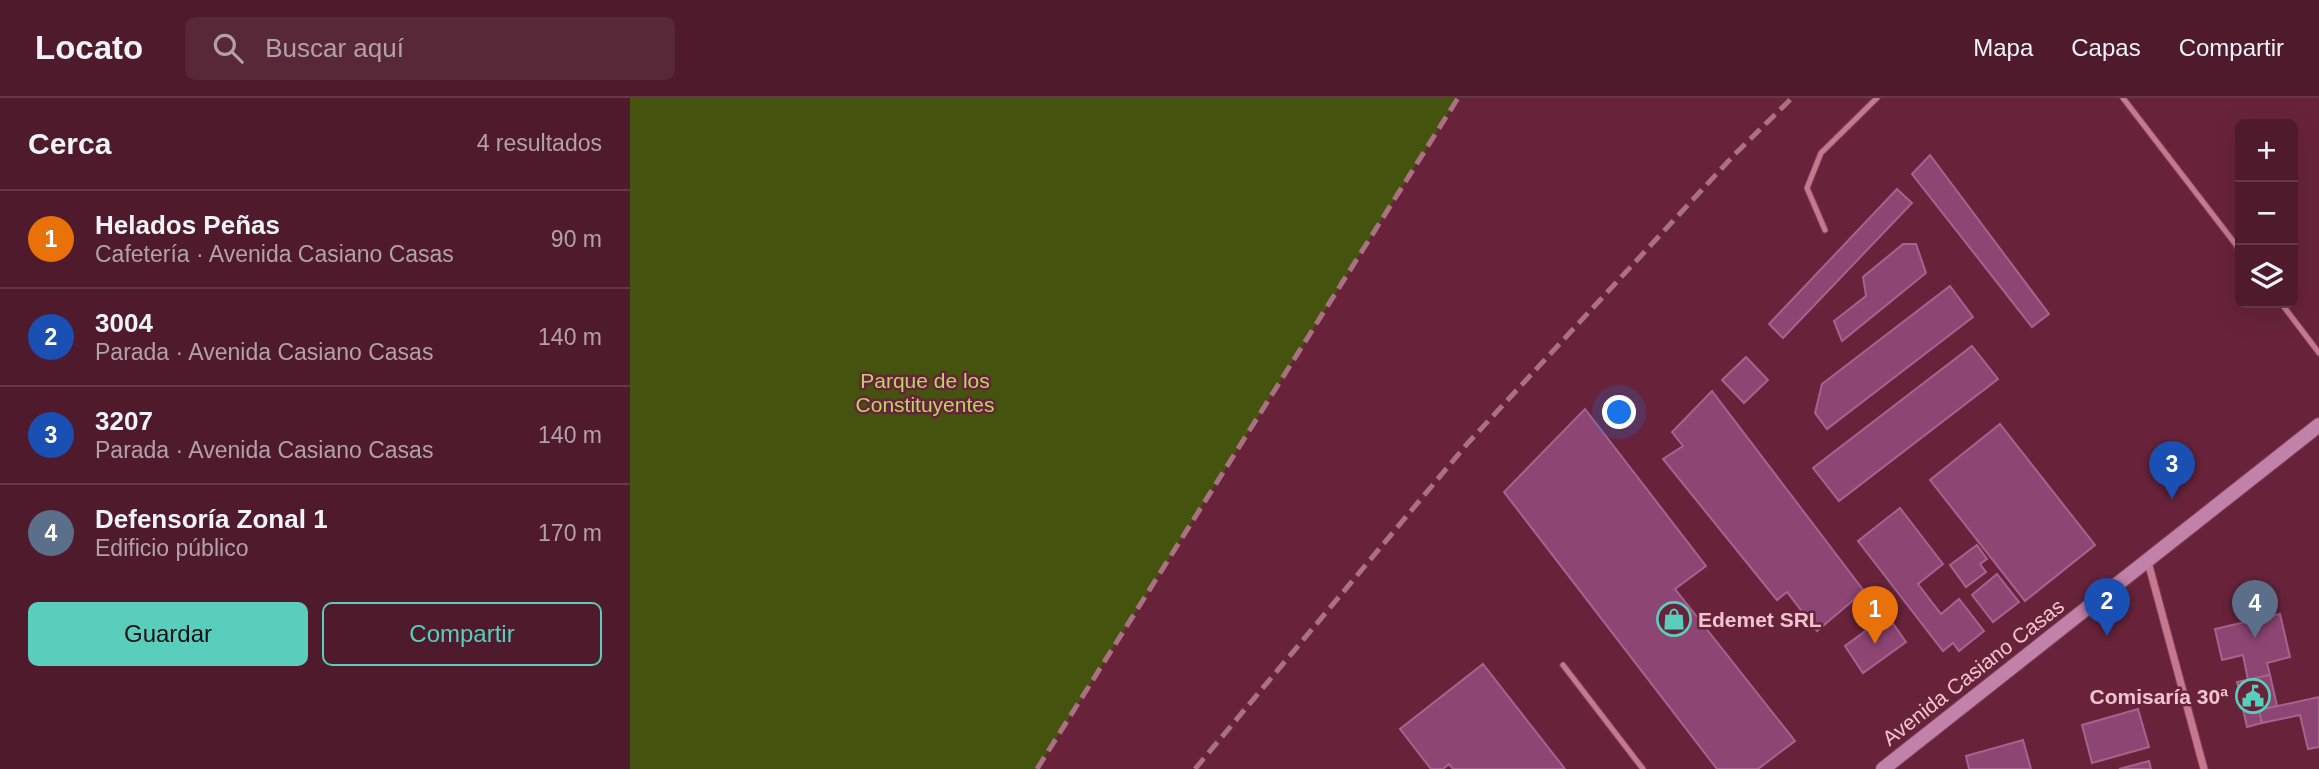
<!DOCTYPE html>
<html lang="es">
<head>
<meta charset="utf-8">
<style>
  body { margin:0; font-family:Helvetica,sans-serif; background:#582738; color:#f1f3f6 }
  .controls { position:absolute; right:21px; top:21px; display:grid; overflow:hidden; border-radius:10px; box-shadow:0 7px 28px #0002 }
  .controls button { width:63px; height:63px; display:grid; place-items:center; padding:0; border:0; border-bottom:2px solid #653848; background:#4e1a2c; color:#f1f3f6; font:35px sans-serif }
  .you { position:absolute; left:990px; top:315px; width:24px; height:24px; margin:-18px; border:5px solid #fff; border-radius:50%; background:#1a73e8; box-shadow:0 0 0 10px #1a73e833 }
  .badge { display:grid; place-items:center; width:46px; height:46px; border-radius:50%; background:#5acebd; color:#fff; font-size:23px; font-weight:700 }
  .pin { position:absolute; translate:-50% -58px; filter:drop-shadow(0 2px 4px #0008) }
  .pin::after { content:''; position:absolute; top:37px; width:24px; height:21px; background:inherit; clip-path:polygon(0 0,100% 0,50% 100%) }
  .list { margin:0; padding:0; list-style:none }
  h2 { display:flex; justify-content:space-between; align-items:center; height:91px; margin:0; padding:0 28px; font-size:30px }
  h2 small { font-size:23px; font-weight:400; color:#b3a1a9 }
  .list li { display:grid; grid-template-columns:46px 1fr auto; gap:21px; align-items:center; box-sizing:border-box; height:98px; padding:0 28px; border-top:2px solid #653848 }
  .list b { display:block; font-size:26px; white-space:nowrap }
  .list p { margin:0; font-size:23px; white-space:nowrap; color:#b3a1a9 }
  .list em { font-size:23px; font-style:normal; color:#b3a1a9 }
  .actions { display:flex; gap:14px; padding:21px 28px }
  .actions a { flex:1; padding:16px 0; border:2px solid #5acebd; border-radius:10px; text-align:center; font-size:24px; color:#5acebd }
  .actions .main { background:#5acebd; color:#111 }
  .icon { flex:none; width:38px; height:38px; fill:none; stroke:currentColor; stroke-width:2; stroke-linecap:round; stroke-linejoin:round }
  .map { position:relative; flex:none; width:1689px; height:671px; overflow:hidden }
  header { display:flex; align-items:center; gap:42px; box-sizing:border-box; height:98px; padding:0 35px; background:#4e1a2c; border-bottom:2px solid #653848 }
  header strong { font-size:33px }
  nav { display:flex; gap:38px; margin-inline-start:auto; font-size:24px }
  .search { width:490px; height:63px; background:#582738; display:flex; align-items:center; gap:18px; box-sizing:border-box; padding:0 24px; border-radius:10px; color:#b3a1a9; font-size:26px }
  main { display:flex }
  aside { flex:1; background:#4e1a2c }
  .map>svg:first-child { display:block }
  .green { fill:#44540f }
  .building { fill:#8d4574; stroke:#a6638d; stroke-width:2 }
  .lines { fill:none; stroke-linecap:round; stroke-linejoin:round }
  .lane-casing { stroke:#7e4259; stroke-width:7 }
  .street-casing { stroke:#7e4259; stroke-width:9 }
  .secondary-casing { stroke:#7e4259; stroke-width:16 }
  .lane { stroke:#c7788e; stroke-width:5 }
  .street { stroke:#c7788e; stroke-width:7 }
  .secondary { stroke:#c281a8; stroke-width:14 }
  .rail { stroke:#aa7182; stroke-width:5; stroke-dasharray:14 7; stroke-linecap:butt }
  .labels { text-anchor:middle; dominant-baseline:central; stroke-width:5; stroke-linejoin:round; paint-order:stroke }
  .park-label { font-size:21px; fill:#b8d665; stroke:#68233a }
  .poi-label { font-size:21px; font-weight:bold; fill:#f0c5cf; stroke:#68233a; text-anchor:start }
  .street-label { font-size:21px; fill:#f0c5cf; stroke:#68233a }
</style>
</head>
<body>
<header>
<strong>Locato</strong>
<div class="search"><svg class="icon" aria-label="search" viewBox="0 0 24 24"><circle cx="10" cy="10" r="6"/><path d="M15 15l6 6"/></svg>Buscar aquí</div>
<nav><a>Mapa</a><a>Capas</a><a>Compartir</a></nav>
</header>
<main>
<aside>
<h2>Cerca<small>4 resultados</small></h2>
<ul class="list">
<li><span class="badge" style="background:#e8710a">1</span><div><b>Helados Peñas</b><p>Cafetería · Avenida Casiano Casas</p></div><em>90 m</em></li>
<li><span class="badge" style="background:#1a4fb4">2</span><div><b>3004</b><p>Parada · Avenida Casiano Casas</p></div><em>140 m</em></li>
<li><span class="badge" style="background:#1a4fb4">3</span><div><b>3207</b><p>Parada · Avenida Casiano Casas</p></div><em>140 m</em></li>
<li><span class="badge" style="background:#5c6f8a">4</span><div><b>Defensoría Zonal 1</b><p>Edificio público</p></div><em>170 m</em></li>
</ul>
<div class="actions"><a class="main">Guardar</a><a>Compartir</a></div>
</aside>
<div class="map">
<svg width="1689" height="671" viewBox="0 0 1689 671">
  <rect width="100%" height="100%" fill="#68233a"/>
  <polygon class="green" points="0,0 828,0 407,671 0,671"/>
  <g class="building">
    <polygon points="1300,57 1419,216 1402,229 1282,76"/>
    <polygon points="1267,91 1282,105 1153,240 1139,226"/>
    <polygon points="1273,146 1286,146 1296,175 1212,243 1204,223 1236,198 1233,179"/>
    <polygon points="1320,188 1343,219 1197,331 1185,315 1192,286"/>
    <polygon points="1342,248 1368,281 1209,403 1183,370"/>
    <polygon points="1116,259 1138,282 1114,305 1092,282"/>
    <polygon points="1082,293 1234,493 1187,533 1157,494 1147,502 1033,361 1053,348 1042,334"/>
    <polygon points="955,311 1076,468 1045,491 1165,643 1128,671 1087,671 874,394"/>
    <polygon points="1370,326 1465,447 1395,503 1300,382"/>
    <polygon points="1270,410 1313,466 1288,486 1311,516 1329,501 1354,533 1329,553 1323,545 1313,553 1228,443"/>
    <polygon points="1347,447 1357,461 1350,466 1356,474 1336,489 1320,467"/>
    <polygon points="1367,476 1389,504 1363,524 1342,497"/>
    <polygon points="1650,516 1660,559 1637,565 1640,577 1618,582 1613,557 1592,562 1585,531"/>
    <polygon points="1257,517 1276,544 1233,575 1215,548"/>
    <polygon points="853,566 935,671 823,671 819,666 813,671 801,671 770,631"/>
    <polygon points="1640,577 1647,608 1629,612 1632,625 1617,629 1607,584"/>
    <polygon points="1689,599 1689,649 1678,651 1670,617 1632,625 1629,612"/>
    <polygon points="1508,611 1519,649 1462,665 1452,627"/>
    <polygon points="1393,642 1401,671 1339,671 1336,658"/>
    <polygon points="1519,663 1521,671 1489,671"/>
  </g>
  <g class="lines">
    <g class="lane-casing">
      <g id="lane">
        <polyline points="1493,0 1610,152"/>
        <polyline points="1195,132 1177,90 1191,55 1247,0"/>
        <polyline points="1651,205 1689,255"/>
        <polyline points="933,567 1013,671"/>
      </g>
    </g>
    <g class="street-casing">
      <polyline id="street" points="1518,464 1574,671"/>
    </g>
    <g class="secondary-casing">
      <polyline id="secondary" points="1253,671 1689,327"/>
    </g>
    <use href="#lane" class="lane"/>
    <use href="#street" class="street"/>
    <use href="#secondary" class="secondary"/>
    <g class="rail">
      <polyline points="407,671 828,0"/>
      <polyline points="565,671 837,346 1105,56 1162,0"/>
    </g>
  </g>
  <defs>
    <g id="shop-ring" transform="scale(1.75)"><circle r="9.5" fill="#68233a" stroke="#5acebd" stroke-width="1.5"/><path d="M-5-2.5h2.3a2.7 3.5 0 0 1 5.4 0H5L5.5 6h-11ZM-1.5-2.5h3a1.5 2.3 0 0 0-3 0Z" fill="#5acebd"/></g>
    <g id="civic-ring" transform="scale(1.75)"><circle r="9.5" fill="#68233a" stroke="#5acebd" stroke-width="1.5"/><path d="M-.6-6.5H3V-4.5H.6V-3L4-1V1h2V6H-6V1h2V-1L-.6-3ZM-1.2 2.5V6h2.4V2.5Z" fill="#5acebd"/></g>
  </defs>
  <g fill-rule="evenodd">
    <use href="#shop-ring" x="1044" y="521"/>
    <use href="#civic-ring" x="1623" y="598"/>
  </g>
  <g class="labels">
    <g class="park-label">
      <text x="295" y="282">Parque de los<tspan x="295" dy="24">Constituyentes</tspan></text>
    </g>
    <g class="poi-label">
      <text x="1068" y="521">Edemet SRL</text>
      <text x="1598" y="598" text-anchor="end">Comisaría 30ª</text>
    </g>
    <g class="street-label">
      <text transform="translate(1343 574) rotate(-38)">Avenida Casiano Casas</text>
    </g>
  </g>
</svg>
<div class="controls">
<button>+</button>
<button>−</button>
<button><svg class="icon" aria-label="layers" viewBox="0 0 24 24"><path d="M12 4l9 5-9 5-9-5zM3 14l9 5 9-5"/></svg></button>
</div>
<div class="you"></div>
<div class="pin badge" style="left:1245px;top:546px;background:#e8710a">1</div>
<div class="pin badge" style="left:1477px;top:538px;background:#1a4fb4">2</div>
<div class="pin badge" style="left:1542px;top:401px;background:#1a4fb4">3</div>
<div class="pin badge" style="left:1625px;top:540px;background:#5c6f8a">4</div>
</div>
</main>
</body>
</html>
